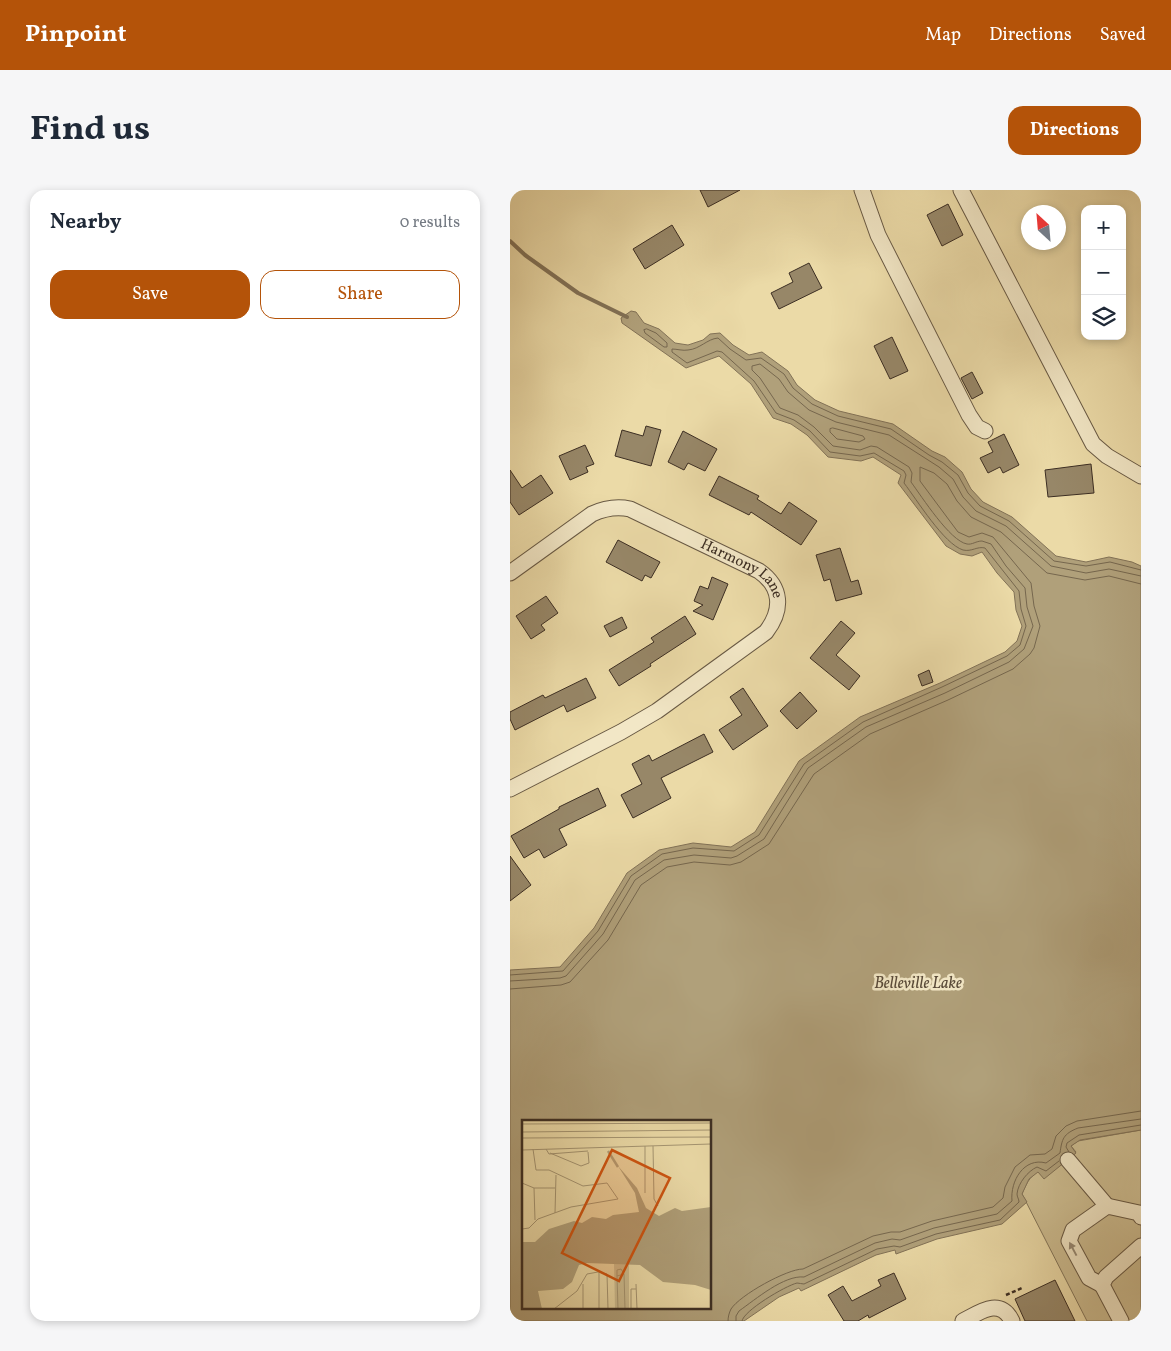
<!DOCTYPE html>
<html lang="en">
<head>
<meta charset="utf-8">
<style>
  body { margin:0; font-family:Vollkorn,serif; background:#f6f6f7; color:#1f2937 }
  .controls { position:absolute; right:15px; top:15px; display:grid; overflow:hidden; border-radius:10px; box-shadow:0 2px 8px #0003 }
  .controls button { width:45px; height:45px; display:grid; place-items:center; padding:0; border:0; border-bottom:1px solid #e0e1e3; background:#fff; color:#1f2937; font:25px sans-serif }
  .compass { position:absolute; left:511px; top:15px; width:45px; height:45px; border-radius:50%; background:#fff; box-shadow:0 2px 8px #0003; rotate:334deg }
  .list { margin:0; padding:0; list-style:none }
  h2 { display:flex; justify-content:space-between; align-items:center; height:65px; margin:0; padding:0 20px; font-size:21px }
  h2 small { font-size:16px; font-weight:400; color:#747a83 }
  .actions { display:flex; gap:10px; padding:15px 20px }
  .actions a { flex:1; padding:11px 0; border:1px solid #b45309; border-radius:15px; text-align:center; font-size:18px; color:#b45309 }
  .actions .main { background:#b45309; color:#fff }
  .icon { flex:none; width:28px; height:28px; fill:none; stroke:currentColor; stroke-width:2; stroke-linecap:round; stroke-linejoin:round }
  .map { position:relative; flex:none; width:631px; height:1131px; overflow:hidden; border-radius:15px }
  header { display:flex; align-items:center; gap:30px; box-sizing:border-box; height:70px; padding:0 25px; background:#b45309; color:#fff }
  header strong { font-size:24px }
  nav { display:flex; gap:28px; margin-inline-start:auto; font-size:18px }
  .intro { display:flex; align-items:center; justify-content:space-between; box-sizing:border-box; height:120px; padding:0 30px }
  h1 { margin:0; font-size:35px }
  .button { padding:12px 22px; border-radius:15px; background:#b45309; color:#fff; font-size:18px; font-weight:700 }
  main { display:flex; gap:30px; padding:0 30px }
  aside { flex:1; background:#fff; border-radius:15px; box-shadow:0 2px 8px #0003 }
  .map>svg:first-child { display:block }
  .green { fill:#cdbd91; stroke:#84765a }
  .water { fill:#b0a07a; stroke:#827257; fill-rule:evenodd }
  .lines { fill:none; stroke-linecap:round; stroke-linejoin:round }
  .shore { stroke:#76674e; stroke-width:1 }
  .stream { stroke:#827257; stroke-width:4 }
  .building { fill:#978768; stroke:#3c2e23 }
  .minor-casing { stroke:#685944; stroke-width:17 }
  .path { stroke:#3c2e23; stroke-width:2.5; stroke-dasharray:4 2.5; stroke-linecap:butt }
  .minor { stroke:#f2e7c6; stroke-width:15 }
  .oneway { fill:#978a74 }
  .labels { text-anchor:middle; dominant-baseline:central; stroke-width:5; stroke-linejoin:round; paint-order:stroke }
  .street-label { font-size:15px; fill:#3c2e23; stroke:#f2e7c6 }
  .water-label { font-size:16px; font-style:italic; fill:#594a39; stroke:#f2e7c6 }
  .inset-river { fill:none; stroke:#b0a07a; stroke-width:2.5 }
  .inset-road { fill:none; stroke:#a59572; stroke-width:1 }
  .view { fill:#ce530f; fill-opacity:0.15; stroke:#ce530f; stroke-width:2.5 }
  .inset-edge { fill:none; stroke:#3c2e23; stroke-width:2.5 }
</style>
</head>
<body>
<header>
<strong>Pinpoint</strong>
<nav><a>Map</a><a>Directions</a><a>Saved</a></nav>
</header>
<div class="intro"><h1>Find us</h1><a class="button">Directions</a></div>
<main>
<aside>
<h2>Nearby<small>0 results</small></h2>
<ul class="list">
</ul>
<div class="actions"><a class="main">Save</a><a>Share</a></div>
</aside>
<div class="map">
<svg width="631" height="1131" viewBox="0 0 631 1131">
  <rect width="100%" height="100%" fill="#ebdaa7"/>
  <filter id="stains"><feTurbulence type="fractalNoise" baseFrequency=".004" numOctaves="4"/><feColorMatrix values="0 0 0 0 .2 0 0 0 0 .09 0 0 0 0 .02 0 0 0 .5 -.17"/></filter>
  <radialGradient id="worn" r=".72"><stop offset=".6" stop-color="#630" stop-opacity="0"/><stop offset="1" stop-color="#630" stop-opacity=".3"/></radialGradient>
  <path class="green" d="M631,940V1131H577L512,1004C516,994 519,988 528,981L534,988L566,962L561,956L568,951Z"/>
  <path class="water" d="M121,121L126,122L134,133L149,139L165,153L178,155L193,150L200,144L210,143L223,155L239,165L252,162L278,181L287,195L305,210L329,221L383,234L422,261L435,267L452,282L461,299L473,312L502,327L546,366L576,372L599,367L622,372L631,376V940L570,950L561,956L566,963L534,989L528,982L519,989L512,1004L517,1012L492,1034L427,1049L386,1064L385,1060L366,1065L291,1101L289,1098L269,1107L234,1131H0V780L50,777L84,738L117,683L149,660L183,653L221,657L245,642L289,571L350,527L430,493L495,462L507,451L512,436L506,420L504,402L487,383L472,362L462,366L450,364L436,356L388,293L391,285L363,267L351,271L318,267L297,245L281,234L263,228L241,194L209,166L176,178L112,133L111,128ZM14,931H200V1117H14Z"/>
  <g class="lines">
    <g class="shore">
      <polygon points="137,139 146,143 157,153 157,157 154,157 135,143 134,140"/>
      <polygon points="323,238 353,246 355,249 349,252 327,249 320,242 320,239"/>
      <path d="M0,785L53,781L88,741L121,686L152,664L183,658L224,661L249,645L294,574L353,532L432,497L497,466L510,455L516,436L511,419L509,401L475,358C467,356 462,362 453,360C434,354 407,310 394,293L396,285L394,281L364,263L350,266L320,262L300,241L284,230L266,223L244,191L212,162L207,161L177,173L162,162V159C167,159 173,161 178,160C190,159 197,149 208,148L220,159L236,170L251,168L274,184L283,198L302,214L328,226L381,239L419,265L432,272L448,285L458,303L470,316L499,331L544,371L576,376L600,372L631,380"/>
      <path d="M0,791L50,788L56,786L93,744L125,690L154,670L184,665L221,668L227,666L254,649L298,578L356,537L435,503L499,472L514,459L523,436L517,417L515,398L496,376L481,354L472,351C466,351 462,355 457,354C440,351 412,307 401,292L402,283L399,277L367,257L361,256L350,260L323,256L304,237L288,225L270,218L250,188L242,180V176L250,174L269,189L278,202L299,220L326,232L379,245L429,277L443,289L453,307L466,321L496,336L541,376L576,383L599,379L631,386"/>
      <polyline points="0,799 51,795 60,792 98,750 131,695 157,677 184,672 220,675 231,672 259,654 304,584 360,544 438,510 503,479 520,464 524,458 530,436 524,416 521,393 483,347 472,343 459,347 448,342 410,291 410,277 424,283 437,294 447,311 461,327 491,342 537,383 575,390 599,386 631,394"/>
      <polyline points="559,962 556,957 557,953 569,945 631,935"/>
      <path d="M218,1131C218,1127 219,1123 221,1119C230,1105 277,1079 293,1079L363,1046L381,1042H390L422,1031L483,1017L493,1008L495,997L505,977L520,965L535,964L542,959L546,946L556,936L567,931L631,921"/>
      <path d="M226,1131V1126L229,1121C246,1109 274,1085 294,1087L365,1053L382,1049L390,1050L424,1038L487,1024L502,1011C500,991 514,967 536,973L550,963C552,949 553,944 568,938L631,929"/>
      <path d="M232,1131C233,1121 275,1096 287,1093C289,1093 292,1094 294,1094L367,1059L384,1056L390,1057L426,1044L490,1030L509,1012C509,1009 507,1007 507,1004C508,993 518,981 527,977L536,981L549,971"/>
    </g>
    <polyline class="stream" points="0,51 15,65 68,103 117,127"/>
  </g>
  <g class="building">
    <polygon points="190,0 230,0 198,17"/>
    <polygon points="438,14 453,45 432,56 417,25"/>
    <polygon points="162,35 174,55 135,79 123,59"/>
    <polygon points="299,73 312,98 269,119 261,103 283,92 279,83"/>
    <polygon points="382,147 398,181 380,189 364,156"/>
    <polygon points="462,182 473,203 462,209 451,188"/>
    <polygon points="136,236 151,240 141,276 105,266 112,240 133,246"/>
    <polygon points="173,241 207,259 195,281 178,273 174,280 158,272"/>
    <polygon points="494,244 509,275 493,283 490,277 478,283 470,268 483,262 478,252"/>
    <polygon points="75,255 84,274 76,277 78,282 60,290 49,266"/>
    <polygon points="581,274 584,303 538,307 535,280"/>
    <polygon points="0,280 12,298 31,285 43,303 9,325 0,312"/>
    <polygon points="209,286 249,306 247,309 271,324 279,312 307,331 291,355 241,322 239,325 199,305"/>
    <polygon points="108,350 150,372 141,388 135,385 132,391 96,372"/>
    <polygon points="330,358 341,392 348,390 352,404 326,411 320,389 314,391 306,365"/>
    <polygon points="202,387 218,394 203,430 183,421 193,415 184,411 190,396 198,399"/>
    <polygon points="36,406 48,423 31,435 35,440 21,449 6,426"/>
    <polygon points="175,426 186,444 140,474 141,476 109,496 99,480 144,452 141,448"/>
    <polygon points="112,427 117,438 100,447 94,436"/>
    <polygon points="331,431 345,443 326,465 350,486 339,500 300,468"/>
    <polygon points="419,480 423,492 412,496 408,485"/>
    <polygon points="76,488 86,508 57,522 54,515 5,540 0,529 0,522 33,505 35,508"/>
    <polygon points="233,498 258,536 223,560 209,540 232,525 220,507"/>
    <polygon points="290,502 307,521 287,539 270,521"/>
    <polygon points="194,544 203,562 151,588 161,608 123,628 111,605 132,594 122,574 139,565 142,571"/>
    <polygon points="88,598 96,616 49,639 57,655 34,668 29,659 14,668 1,646 49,619 49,617"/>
    <polygon points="0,666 21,695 0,711"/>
    <polygon points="384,1083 396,1109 359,1128 358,1125 348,1131 334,1131 318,1105 333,1096 342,1111 371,1096 368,1090"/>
    <polygon points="545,1090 565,1131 515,1131 505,1109"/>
  </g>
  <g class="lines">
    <g class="minor-casing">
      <g id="minor">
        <polyline points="352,0 368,45 459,225 467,237 475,241"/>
        <polyline points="451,0 583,254 597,266 631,286"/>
        <path id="s1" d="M0,383L82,324C95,318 106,316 120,319L249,381C272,397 273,420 256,442L147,521L111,542L0,599"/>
        <polyline points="558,970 597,1016"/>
        <polyline points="592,1095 579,1088 559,1051 563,1040 597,1016 629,1023 631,1027"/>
        <path d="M453,1131C470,1122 490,1107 502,1131"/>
        <polyline points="611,1131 592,1095 596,1087 631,1056"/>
      </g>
    </g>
    <polyline class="path" points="496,1105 512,1098"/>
    <use href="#minor" class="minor"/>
  </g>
  <defs><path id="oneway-solid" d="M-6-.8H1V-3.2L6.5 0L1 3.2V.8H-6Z" transform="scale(1.25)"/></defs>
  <use class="oneway" href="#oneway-solid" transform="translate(563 1059) rotate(-118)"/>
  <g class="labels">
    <g class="street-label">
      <text stroke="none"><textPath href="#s1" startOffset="268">Harmony Lane</textPath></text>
    </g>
    <g class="water-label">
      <text x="408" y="794">Belleville Lake</text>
    </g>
  </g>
  <g transform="translate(12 930)">
    <rect width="189" height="189" fill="#ebdaa7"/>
    <path d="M100,142L107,144V189H93L92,144Z" fill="#cdbd91"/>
    <path d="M96,46L115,68L124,88L137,96L153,88L160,91L189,87V170L173,165L141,162L118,145L65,143L57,145L50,162L41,169L16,171L20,189H0V122H13L27,109L52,101L60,103L70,97L84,99L91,95L117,92L113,73Z" fill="#b0a07a"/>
    <path class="inset-river" d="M86,31L96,47"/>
    <path class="inset-road" d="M0,4L189,3M0,12L189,10M0,18L189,17M131,26L132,79L136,86M24,29L27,34L66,31M0,30L189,24M28,33L59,46L67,43L66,32M0,63L12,68H33M12,68L13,100M123,73V26M33,93L34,55M0,109L7,108L16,99L49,87L96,79L85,63L61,66L27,50H14L11,29M77,153V189M95,156V150L99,149L102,154M61,164V189M114,164L115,189M32,189L55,171L65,154L76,152L85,154L86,189M96,189L95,156L102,154L103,189M109,189V169H114"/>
    <path class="view" d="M90,30L148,58L97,161L40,133Z"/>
    <rect width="189" height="189" class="inset-edge"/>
  </g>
  <rect width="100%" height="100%" filter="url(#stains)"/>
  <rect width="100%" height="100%" fill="url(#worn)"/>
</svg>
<div class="controls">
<button>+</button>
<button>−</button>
<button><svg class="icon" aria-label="layers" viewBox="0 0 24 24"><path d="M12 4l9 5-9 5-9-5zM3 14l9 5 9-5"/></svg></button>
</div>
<svg class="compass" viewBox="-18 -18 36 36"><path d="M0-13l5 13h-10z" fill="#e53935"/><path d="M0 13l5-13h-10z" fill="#747a83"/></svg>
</div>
</main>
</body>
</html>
